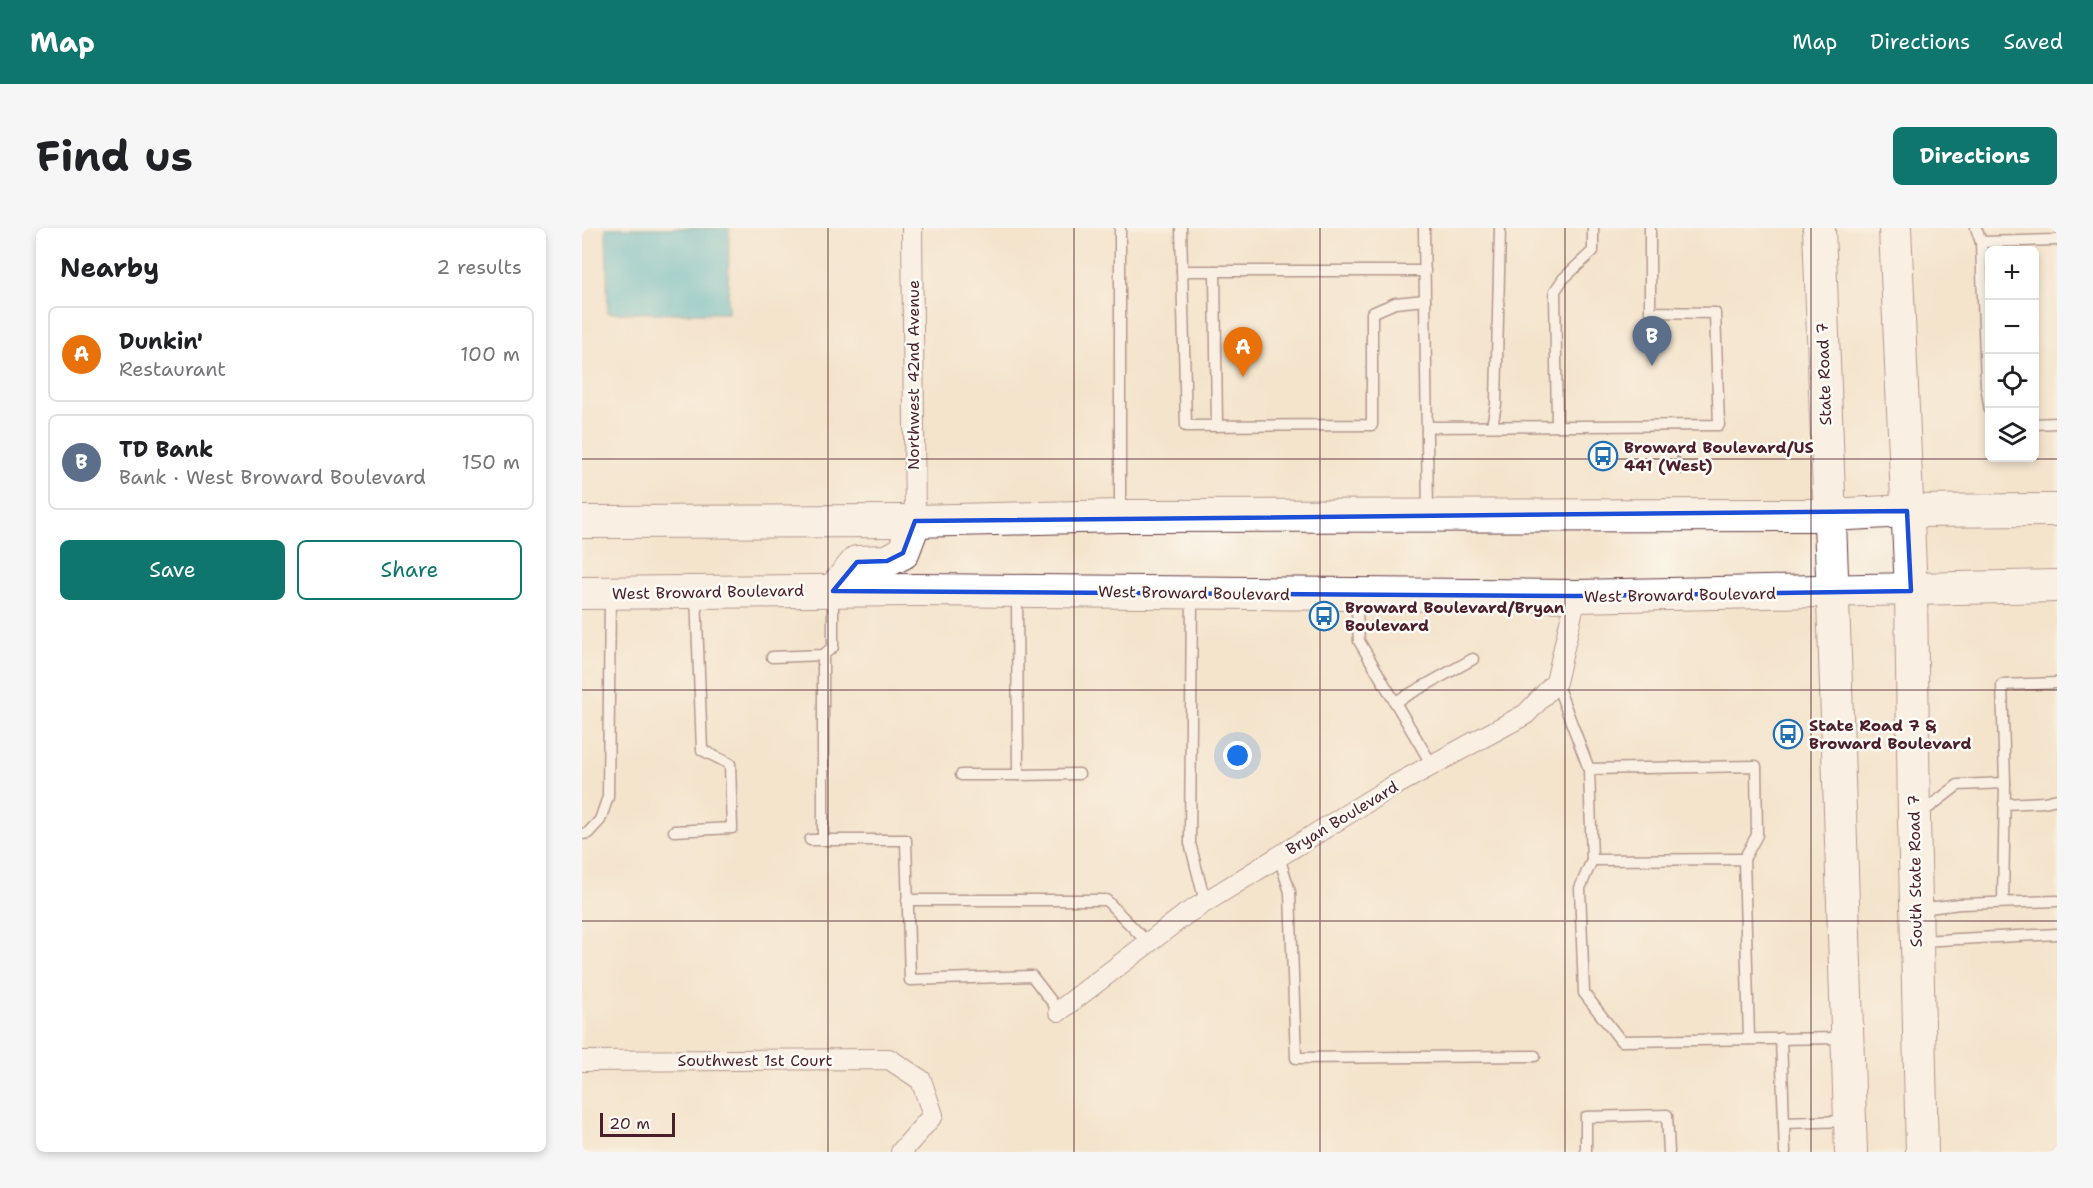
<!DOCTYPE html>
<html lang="en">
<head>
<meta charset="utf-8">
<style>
  body { margin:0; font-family:"Shantell Sans",sans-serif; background:#f6f6f6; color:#202124 }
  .controls { position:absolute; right:18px; top:18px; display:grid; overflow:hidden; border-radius:9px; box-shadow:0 3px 9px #0003 }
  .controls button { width:54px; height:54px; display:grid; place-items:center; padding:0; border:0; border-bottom:2px solid #e0e0e0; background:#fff; color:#202124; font:30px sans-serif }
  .scale { position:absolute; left:18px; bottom:15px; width:75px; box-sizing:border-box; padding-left:6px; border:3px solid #4a1f2b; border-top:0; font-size:16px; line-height:21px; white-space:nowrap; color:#4a1f2b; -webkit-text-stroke:4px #fdfcf7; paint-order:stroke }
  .you { position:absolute; left:656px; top:528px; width:21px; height:21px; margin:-15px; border:4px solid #fff; border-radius:50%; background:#1a73e8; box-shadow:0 0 0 9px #1a73e833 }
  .badge { display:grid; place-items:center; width:39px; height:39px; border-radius:50%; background:#0f766e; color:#fff; font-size:20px; font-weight:700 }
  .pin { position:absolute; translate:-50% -50px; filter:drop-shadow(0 2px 3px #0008) }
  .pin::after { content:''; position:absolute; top:32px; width:21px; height:18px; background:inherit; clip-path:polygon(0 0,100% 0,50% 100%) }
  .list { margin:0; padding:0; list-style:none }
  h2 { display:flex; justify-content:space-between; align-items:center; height:78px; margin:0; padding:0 24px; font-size:26px }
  h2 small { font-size:20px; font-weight:400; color:#757577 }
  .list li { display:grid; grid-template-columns:39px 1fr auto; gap:18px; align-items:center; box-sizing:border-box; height:96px; margin:0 12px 12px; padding:0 12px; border:2px solid #e0e0e0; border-radius:9px }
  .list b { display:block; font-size:22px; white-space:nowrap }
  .list p { margin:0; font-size:20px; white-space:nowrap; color:#757577 }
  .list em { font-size:20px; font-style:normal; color:#757577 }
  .actions { display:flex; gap:12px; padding:18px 24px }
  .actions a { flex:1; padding:14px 0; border:2px solid #0f766e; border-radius:9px; text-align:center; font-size:21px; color:#0f766e }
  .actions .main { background:#0f766e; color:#fff }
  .icon { flex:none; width:33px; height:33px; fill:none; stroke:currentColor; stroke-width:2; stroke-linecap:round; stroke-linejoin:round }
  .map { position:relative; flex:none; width:1475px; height:924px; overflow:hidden; border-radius:9px }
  header { display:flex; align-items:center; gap:36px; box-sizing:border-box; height:84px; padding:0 30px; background:#0f766e; color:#fff }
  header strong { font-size:28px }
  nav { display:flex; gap:33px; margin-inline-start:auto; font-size:21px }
  .intro { display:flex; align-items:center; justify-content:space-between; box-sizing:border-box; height:144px; padding:0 36px }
  h1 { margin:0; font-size:42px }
  .button { padding:15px 27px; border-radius:9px; background:#0f766e; color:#fff; font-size:21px; font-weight:700 }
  main { display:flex; gap:36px; padding:0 36px }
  aside { flex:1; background:#fff; border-radius:9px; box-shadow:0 3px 9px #0003 }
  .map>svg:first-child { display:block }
  .water { fill:#4ebaca; stroke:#4c6c7a; stroke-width:1.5 }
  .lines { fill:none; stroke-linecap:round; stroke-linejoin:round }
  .lane-casing { stroke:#643d43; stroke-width:13 }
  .street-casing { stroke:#643d43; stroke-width:22 }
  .primary-casing { stroke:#643d43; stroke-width:34 }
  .path { stroke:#643d43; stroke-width:4; stroke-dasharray:4.5 4.5; stroke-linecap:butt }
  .lane { stroke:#fff; stroke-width:10 }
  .street { stroke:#fff; stroke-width:20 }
  .primary { stroke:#fff; stroke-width:32 }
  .marked { fill:none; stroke:#1d4ed8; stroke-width:4.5; stroke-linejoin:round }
  .grid { fill:none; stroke:#4a1f2b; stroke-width:1.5; stroke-opacity:0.55 }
  .labels { text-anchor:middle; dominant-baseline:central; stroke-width:5; stroke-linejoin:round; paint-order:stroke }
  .street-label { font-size:16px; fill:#4a1f2b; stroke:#fdfcf7 }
  .poi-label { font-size:16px; font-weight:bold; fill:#4a1f2b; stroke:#fdfcf7; text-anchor:start }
</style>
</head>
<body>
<header>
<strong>Map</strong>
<nav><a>Map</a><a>Directions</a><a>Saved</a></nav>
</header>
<div class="intro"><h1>Find us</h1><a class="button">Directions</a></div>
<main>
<aside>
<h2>Nearby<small>2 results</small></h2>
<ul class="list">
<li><span class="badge" style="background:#e8710a">A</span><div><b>Dunkin'</b><p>Restaurant</p></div><em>100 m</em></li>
<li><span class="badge" style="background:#5c6f8a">B</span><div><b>TD Bank</b><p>Bank · West Broward Boulevard</p></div><em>150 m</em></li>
</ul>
<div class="actions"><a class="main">Save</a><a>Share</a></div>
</aside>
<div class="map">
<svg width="1475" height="924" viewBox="0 0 1475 924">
  <rect width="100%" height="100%" fill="#fdfcf7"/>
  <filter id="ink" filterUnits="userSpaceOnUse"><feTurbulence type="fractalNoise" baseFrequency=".0167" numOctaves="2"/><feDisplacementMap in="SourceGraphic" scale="12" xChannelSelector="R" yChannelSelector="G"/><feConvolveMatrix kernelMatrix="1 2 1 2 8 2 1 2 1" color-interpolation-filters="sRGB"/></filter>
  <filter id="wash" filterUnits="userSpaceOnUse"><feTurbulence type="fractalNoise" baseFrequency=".008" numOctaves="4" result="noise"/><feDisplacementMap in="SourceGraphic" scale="24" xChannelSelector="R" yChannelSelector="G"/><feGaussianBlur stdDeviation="1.35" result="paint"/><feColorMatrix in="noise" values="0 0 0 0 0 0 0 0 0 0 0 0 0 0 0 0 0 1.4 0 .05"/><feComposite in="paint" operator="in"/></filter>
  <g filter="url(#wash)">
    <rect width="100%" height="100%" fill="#f4e4cc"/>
    <polygon class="water" points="24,0 147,0 146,85 26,85"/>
  </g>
  <g filter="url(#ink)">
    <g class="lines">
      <g class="lane-casing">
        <g id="lane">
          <polyline points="538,0 538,285"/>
          <polyline points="599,0 604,198 790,197 790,85 813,75 843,72"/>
          <polyline points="842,0 846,284"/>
          <polyline points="1394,0 1399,14"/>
          <polyline points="600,43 843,43"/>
          <polyline points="633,43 635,198"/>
          <polyline points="1408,183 1404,157 1399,14 1475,12"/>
          <polyline points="1452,196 1475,195"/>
          <polyline points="910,198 914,176 918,0"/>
          <polyline points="975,198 973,63 981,51 1011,23 1011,0"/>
          <polyline points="846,199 1137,197 1133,85 1068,84 1068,0"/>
          <polyline points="435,366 436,547 497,546"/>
          <polyline points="610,368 608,615 623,674"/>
          <polyline points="774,370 777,413 850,537"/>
          <polyline points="241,427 241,612"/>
          <polyline points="190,429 241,427 251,419 251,366"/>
          <polyline points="974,454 1007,541 1174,538 1175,607 1162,631"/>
          <polyline points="813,474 891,431"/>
          <polyline points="1007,541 1010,632 998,660 1002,765 1039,813 1262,810"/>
          <polyline points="379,547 436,547"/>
          <polyline points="1422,576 1462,574 1475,571"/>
          <polyline points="1337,587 1376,557 1423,555"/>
          <polyline points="92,603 150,600 148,536 120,522 114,367"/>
          <polyline points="0,606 6,605 18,592 26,569 28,368"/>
          <polyline points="228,612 324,612 328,752 450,748 477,783"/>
          <polyline points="697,629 708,664 714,830 953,828"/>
          <polyline points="1010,632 1162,631 1167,811"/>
          <polyline points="325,672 524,672 566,715"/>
          <polyline points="1421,674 1423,555 1420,457 1475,455"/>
          <polyline points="1338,681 1378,676 1475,673"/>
          <polyline points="1338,713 1475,706"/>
          <polyline points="1199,810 1203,924"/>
          <polyline points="1202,895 1265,893"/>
          <polyline points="1004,924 1004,889 1085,887 1087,924"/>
        </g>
      </g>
      <g class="street-casing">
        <g id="street">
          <polyline points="330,0 333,293"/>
          <polyline points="477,783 604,686 806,561 944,486 974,454 994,368"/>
          <polyline points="0,833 307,831 339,852 351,887 319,924"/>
        </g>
      </g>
      <g class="primary-casing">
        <g id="primary">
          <polyline points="1237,0 1253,427 1269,924"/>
          <polyline points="1313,0 1329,363 1332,591 1340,924"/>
          <polyline points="0,294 333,293 538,288 1248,287 1325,283 1475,282"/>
          <polyline points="251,363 275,334 305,333 321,325 333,293"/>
          <polyline points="0,365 335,362 994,368 1475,358"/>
        </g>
      </g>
      <polyline class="path" points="1096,228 1099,247"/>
      <use href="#lane" class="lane"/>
      <use href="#street" class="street"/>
      <use href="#primary" class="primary"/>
    </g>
  </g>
  <path d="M0 0H1475V924H0ZM1325,283L1329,363L994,368L251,363L275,334L305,333L321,325L333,293Z" fill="#f4e4cc" fill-opacity=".55" fill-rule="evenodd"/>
  <path class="marked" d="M1325,283L1329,363L994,368L251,363L275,334L305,333L321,325L333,293Z"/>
  <path class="grid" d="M246,0V924M492,0V924M738,0V924M983,0V924M1229,0V924M0,231H1475M0,462H1475M0,693H1475"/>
  <defs>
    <g id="bus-ring" transform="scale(1.5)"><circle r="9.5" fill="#fdfcf7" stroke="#1f6fb2" stroke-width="1.5"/><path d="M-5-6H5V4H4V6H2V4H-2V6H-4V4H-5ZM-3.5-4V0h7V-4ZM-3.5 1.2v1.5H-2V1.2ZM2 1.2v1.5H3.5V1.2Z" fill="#1f6fb2"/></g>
  </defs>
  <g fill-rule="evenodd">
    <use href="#bus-ring" x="1021" y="228"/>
    <use href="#bus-ring" x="742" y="388"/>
    <use href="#bus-ring" x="1206" y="506"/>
  </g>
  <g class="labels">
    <g class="street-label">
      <text transform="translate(1242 146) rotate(-92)">State Road 7</text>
      <text transform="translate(331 147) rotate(-90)">Northwest 42nd Avenue</text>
      <text transform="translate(126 364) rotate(-1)">West Broward Boulevard</text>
      <text transform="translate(612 365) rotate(1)">West Broward Boulevard</text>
      <text transform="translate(1098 367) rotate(-1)">West Broward Boulevard</text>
      <text transform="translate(760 590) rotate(-31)">Bryan Boulevard</text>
      <text transform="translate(1333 643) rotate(-91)">South State Road 7</text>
      <text x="173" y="832">Southwest 1st Court</text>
    </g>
    <g class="poi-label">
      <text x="1042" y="219">Broward Boulevard/US<tspan x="1042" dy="18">441 (West)</tspan></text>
      <text x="763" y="379">Broward Boulevard/Bryan<tspan x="763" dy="18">Boulevard</tspan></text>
      <text x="1227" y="497">State Road 7 &amp;<tspan x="1227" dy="18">Broward Boulevard</tspan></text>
    </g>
  </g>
</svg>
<div class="controls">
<button>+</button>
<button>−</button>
<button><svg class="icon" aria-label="locate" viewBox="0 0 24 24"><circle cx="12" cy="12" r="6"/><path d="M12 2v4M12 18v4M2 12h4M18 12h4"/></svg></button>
<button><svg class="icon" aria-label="layers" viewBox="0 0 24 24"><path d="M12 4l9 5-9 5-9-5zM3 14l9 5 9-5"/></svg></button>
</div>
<div class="scale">20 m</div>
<div class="you"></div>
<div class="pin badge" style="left:661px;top:149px;background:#e8710a">A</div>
<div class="pin badge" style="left:1070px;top:138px;background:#5c6f8a">B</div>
</div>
</main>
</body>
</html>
